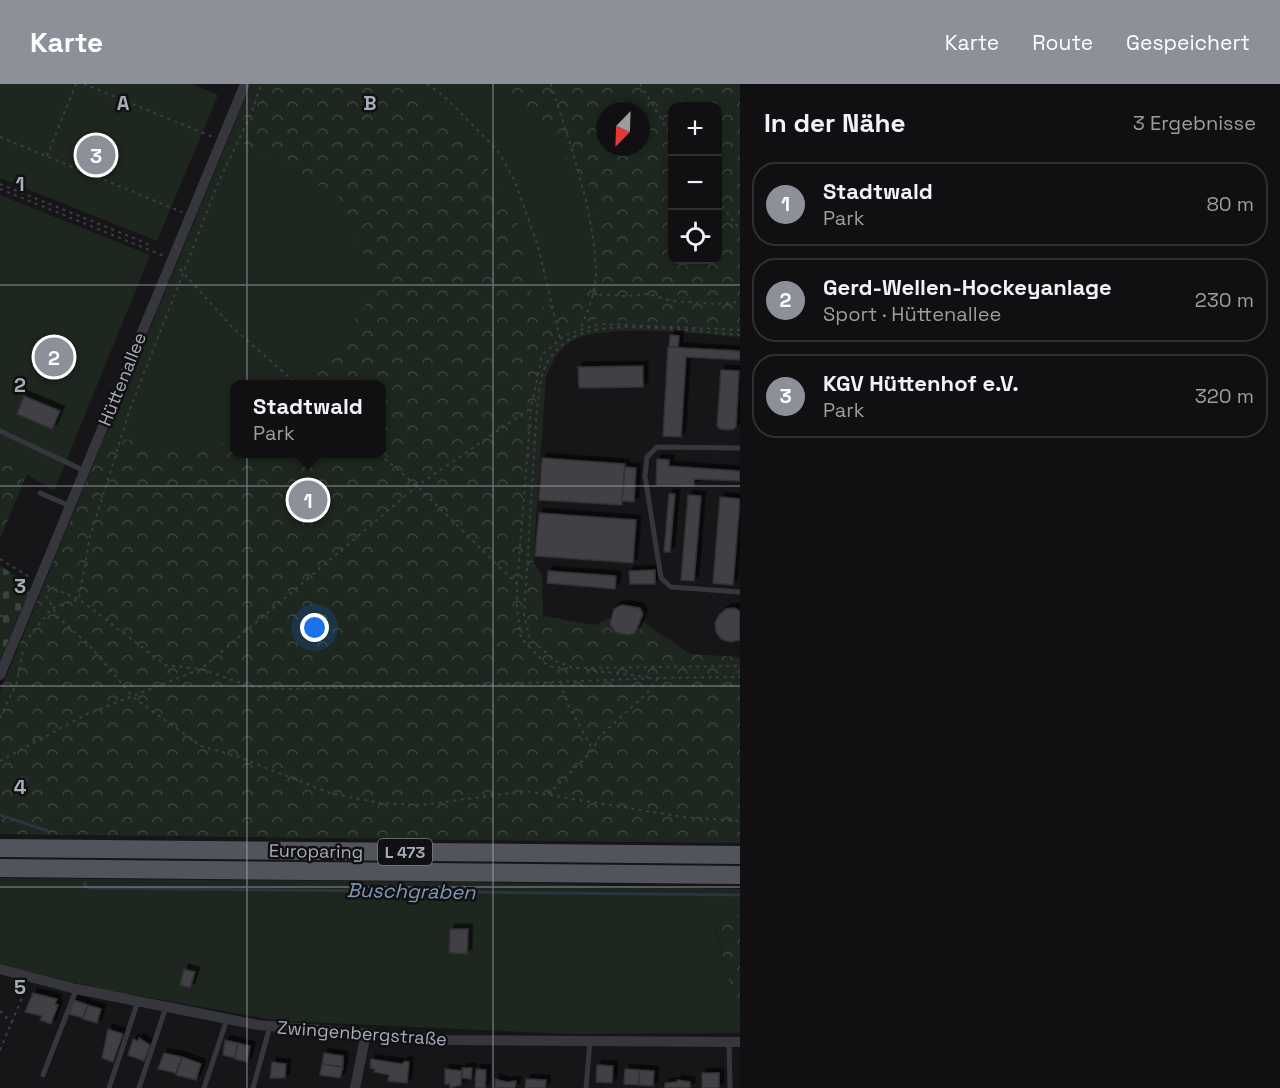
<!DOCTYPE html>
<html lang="de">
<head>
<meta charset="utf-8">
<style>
  body { margin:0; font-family:"Space Grotesk",sans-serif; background:#1e1e20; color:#f1f3f6 }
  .controls { position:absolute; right:18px; top:18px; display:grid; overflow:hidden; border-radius:12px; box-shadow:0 3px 9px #0003 }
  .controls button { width:54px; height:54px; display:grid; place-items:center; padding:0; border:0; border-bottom:2px solid #303032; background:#101012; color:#f1f3f6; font:30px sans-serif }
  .compass { position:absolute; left:596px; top:18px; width:54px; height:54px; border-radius:50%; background:#101012; box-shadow:0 3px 9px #0003; rotate:203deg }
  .you { position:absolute; left:315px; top:544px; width:21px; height:21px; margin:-15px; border:4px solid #fff; border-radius:50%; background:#1a73e8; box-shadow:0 0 0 9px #1a73e833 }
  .badge { display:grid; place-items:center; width:39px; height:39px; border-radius:50%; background:#8c9099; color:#fff; font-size:20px; font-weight:700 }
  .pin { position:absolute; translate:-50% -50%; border:3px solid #fff; box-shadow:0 2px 6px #0006 }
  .popup { position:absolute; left:230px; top:296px; width:156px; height:78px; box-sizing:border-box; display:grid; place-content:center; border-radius:12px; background:#101012; filter:drop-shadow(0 2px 4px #0005); font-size:20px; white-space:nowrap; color:#9c9d9f }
  .popup b { font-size:22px; color:#f1f3f6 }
  .popup::after { content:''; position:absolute; left:50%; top:100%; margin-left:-12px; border:12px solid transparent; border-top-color:#101012 }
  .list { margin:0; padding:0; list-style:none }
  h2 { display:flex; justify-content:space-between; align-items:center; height:78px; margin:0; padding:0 24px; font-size:26px }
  h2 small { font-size:20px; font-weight:400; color:#9c9d9f }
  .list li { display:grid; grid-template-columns:39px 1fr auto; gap:18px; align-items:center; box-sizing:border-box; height:84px; margin:0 12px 12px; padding:0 12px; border:2px solid #303032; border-radius:24px }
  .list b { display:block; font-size:22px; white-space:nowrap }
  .list p { margin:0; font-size:20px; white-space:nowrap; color:#9c9d9f }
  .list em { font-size:20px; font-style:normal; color:#9c9d9f }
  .icon { flex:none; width:33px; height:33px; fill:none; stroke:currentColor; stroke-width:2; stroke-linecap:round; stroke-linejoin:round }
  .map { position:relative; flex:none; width:740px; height:1004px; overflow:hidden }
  header { display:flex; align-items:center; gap:36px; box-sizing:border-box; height:84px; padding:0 30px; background:#8c9099; color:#fff }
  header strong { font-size:28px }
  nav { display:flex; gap:33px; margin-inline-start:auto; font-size:21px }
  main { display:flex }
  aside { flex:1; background:#101012 }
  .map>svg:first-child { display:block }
  .green { fill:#1d261f; fill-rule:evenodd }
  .forest { fill:url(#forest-crowns); fill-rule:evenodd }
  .cemetery { fill:url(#cemetery-stones) }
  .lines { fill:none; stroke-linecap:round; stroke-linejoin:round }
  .stream { stroke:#2b353d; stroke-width:3 }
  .building { fill:#404145; stroke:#303034; stroke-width:1.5; filter:url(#shadow) }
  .path { stroke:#3c3e44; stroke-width:2; stroke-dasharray:3 4.5; stroke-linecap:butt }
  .lane { stroke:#36373d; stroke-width:5 }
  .street { stroke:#36373d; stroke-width:10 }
  .primary { stroke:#52545c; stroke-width:18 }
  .grid { fill:none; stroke:#a7acb9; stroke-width:1.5; stroke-opacity:0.55 }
  .labels { text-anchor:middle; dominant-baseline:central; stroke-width:5; stroke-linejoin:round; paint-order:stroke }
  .shield { fill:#111113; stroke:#7a7e87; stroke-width:1.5 }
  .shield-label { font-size:16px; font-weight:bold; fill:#a7acb9 }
  .street-label { font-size:18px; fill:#a7acb9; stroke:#111113 }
  .water-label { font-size:20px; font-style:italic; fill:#7c9ab6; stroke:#111113 }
  .grid-label { font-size:20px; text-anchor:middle; font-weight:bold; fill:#a7acb9; stroke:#111113; stroke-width:5; stroke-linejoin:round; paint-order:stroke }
</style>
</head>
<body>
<header>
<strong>Karte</strong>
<nav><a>Karte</a><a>Route</a><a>Gespeichert</a></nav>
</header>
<main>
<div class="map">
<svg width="740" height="1004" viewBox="0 0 740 1004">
  <defs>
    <pattern id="forest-crowns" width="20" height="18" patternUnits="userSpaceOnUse" patternTransform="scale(1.5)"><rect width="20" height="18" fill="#1d261f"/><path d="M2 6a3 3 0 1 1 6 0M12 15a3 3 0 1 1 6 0" fill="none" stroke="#3b433d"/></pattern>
    <pattern id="cemetery-stones" width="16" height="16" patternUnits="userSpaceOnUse" patternTransform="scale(1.5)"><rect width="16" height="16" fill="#1d261f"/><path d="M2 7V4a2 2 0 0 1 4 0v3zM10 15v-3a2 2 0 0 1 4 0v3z" fill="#3b433d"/></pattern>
    <filter id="shadow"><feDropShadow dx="4.5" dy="-4.5" stdDeviation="0" flood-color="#0009"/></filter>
  </defs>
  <rect width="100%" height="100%" fill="#161618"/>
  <g class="green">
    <polygon points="0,0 192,0 218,11 157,157 0,94"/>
    <path d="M251,0H740V253C700,251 601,237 569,259C557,268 551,280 546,293L529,540L740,759L0,750V608ZM672,22H718V176H672ZM605,27H641V63H605ZM234,300H382V370H234Z"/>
    <polygon points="0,111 150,171 54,407 0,374"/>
    <polygon points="0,794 465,798 740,805 740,830 714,839 740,938 740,949 570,950 280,937 95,904 0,880"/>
  </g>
  <g class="forest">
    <path d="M259,0H416L417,5L475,63L518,137L535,227L600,199L596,110L505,0H740V242L593,235L545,259L531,350L523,462L542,491L543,532L595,541L626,526L690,570L740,573V759L0,750V608L105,352L194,367L234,355V370H382V300H310L378,203L339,113L234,55ZM672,22H718V176H672ZM605,27H641V63H605Z"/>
    <polygon points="0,374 27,390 0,455"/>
    <polygon points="740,830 740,938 714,838"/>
  </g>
  <polygon class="cemetery" points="0,482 26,498 29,508 0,576"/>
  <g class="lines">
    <g class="stream">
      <polyline points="0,731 48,747"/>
      <polyline points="84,799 86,803 93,804 740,811"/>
    </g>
  </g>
  <g class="building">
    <polygon points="670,251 679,252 678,263 669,263"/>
    <polygon points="668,263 740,267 740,276 686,273 681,353 663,352"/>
    <polygon points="643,282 643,303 579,304 578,283"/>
    <polygon points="721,286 739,287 736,343 732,346 720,345 717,342"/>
    <polygon points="24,312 60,327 52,345 17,330"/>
    <polygon points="542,374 625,380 622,421 539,416"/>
    <polygon points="657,375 669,376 669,382 740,387 740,397 694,395 694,402 656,401"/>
    <polygon points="625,383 636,384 634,418 622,417"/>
    <polygon points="669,410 675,410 670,468 664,468"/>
    <polygon points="688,411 701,412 694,497 681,496"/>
    <polygon points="720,413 740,415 733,501 713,499"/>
    <polygon points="539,429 636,436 633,479 535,472"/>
    <polygon points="655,486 655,500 630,500 629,487"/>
    <polygon points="548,487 616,492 615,505 547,499"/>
    <polygon points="621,521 640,524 643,530 635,549 628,551 615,548 610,540 614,525"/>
    <polygon points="734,524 740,527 740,556 730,558 721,555 716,548 715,539 719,531 726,525"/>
    <polygon points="450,845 468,845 467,870 449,869"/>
    <polygon points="184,885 195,888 190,904 180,901"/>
    <polygon points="33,909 57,915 55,920 58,921 51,940 40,936 42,932 25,928"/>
    <polygon points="74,916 88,921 83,934 69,930"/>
    <polygon points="88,921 101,925 97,939 83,935"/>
    <polygon points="108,945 123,950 113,978 102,974"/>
    <polygon points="139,954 150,961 144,977 128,971 133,955 138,957"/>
    <polygon points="225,956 238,959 235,974 223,971"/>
    <polygon points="238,959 250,962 247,978 235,975"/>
    <polygon points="164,969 182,973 176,989 158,985"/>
    <polygon points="324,969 343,972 343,983 322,980"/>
    <polygon points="182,973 201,980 196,996 176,991"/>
    <polygon points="371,975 402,980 405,977 409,978 407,999 388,997 389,991 374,988 375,985 370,984"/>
    <polygon points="272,978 286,980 285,994 270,994"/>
    <polygon points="322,980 343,983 340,994 320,991"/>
    <polygon points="597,981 613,982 612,999 596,998"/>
    <polygon points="462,984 472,984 471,995 462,994"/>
    <polygon points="445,985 462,987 461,1001 450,1004 450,1000 445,1000"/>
    <polygon points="476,985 486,986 485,1004 475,1004"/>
    <polygon points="625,985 639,986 639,1001 624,1000"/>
    <polygon points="639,986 654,987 653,1002 639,1001"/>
    <rect x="702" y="989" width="17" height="15"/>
    <polygon points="495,995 506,998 516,997 515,1004 495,1004"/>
    <polygon points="526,995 546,996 545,1004 525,1004"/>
    <polygon points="677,996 690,998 690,1004 665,1004 665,999 677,998"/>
  </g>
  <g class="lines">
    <g class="path">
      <polyline points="84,0 213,53"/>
      <polyline points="427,0 444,12 498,67 514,95 538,162 560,255"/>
      <path d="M551,0C570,60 593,123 596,186C597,205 588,226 581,244"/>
      <polyline points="640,0 672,53"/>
      <polyline points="0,53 182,128"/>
      <polyline points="47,72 76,0"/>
      <polyline points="0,100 146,159 151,164"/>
      <polyline points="0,105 164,172"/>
      <polyline points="718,116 740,146"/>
      <polyline points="180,185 233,244 297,300"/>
      <polyline points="592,210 626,212 648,210 672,217 716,220 740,218"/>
      <path d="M740,251C699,248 614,235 578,251C566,256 558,264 550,274C540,287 540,307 537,323L524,531L530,555L557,578L574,584L740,582"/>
      <polyline points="379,370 417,402 517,500 517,525 521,554 548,582 572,585"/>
      <polyline points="0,475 31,494"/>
      <polyline points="517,500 531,324 542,271 565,251 600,240 740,246"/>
      <polyline points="47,502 79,515 165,581 201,585 249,602 286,605 480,601 658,594 740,593"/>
      <polyline points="46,512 58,533 91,563 133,613 201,662 236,672 330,709 380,719 422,721 525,707 683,733 740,737"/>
      <polyline points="0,531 12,539"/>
      <polyline points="29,553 52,524 79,515 90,453 130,325 219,97 252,28 261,0"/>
      <polyline points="586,586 649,593"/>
      <polyline points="561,599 567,619 593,666"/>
      <polyline points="0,634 17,598 23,566"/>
      <polyline points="0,677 87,630 201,585 417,402 531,324"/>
      <polyline points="548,710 593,666 599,653 647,609 658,594"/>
      <polyline points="0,927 12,939"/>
      <polyline points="0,966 27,902"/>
    </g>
    <g class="lane">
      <polyline points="0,347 85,387"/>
      <polyline points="740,364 657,363 647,373 645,392 661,494 671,503 740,508"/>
      <polyline points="40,409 70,422"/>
      <polyline points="729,959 730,1004"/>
      <polyline points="43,991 76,906"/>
      <polyline points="109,1004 138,917"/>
      <polyline points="139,1004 166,923"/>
      <polyline points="204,1004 227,935"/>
      <polyline points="253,1004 270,942"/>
      <polyline points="586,1004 590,957"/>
    </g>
    <g class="street">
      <polyline points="0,591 245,0"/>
      <polyline points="0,885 76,905 258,941 449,956 740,958"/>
      <polyline points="355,1004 366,949"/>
    </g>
    <g class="primary">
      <polyline points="0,764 740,771"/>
      <polyline points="0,784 740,791"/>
    </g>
  </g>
  <path class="grid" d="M247,0V1004M493,0V1004M0,201H740M0,402H740M0,602H740M0,803H740"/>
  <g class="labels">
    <rect class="shield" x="378" y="755" width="54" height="26" rx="4.5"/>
    <g class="shield-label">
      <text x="405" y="768">L 473</text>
    </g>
    <g class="street-label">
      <text transform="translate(122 295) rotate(-68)">Hüttenallee</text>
      <text transform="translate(316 767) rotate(1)">Europaring</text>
      <text transform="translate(362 949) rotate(4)">Zwingenbergstraße</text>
    </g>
    <g class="water-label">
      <text transform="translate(411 807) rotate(1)">Buschgraben</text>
    </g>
  </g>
  <g class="grid-label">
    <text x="123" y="26">A</text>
    <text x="370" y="26">B</text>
    <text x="20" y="107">1</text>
    <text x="20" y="308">2</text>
    <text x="20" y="509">3</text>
    <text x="20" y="710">4</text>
    <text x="20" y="910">5</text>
  </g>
</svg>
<div class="controls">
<button>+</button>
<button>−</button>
<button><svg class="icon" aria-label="locate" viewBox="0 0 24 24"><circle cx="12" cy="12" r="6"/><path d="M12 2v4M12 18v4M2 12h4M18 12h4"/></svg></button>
</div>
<svg class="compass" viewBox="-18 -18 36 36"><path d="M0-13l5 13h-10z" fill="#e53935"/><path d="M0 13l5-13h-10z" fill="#9c9d9f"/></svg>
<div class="you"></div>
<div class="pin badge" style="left:308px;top:416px">1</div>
<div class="popup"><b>Stadtwald</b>Park</div>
<div class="pin badge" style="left:54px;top:273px">2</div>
<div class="pin badge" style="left:96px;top:71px">3</div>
</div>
<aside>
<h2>In der Nähe<small>3 Ergebnisse</small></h2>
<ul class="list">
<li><span class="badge">1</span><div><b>Stadtwald</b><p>Park</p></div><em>80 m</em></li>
<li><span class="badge">2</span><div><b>Gerd-Wellen-Hockeyanlage</b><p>Sport · Hüttenallee</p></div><em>230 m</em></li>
<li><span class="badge">3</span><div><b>KGV Hüttenhof e.V.</b><p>Park</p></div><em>320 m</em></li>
</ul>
</aside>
</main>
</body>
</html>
